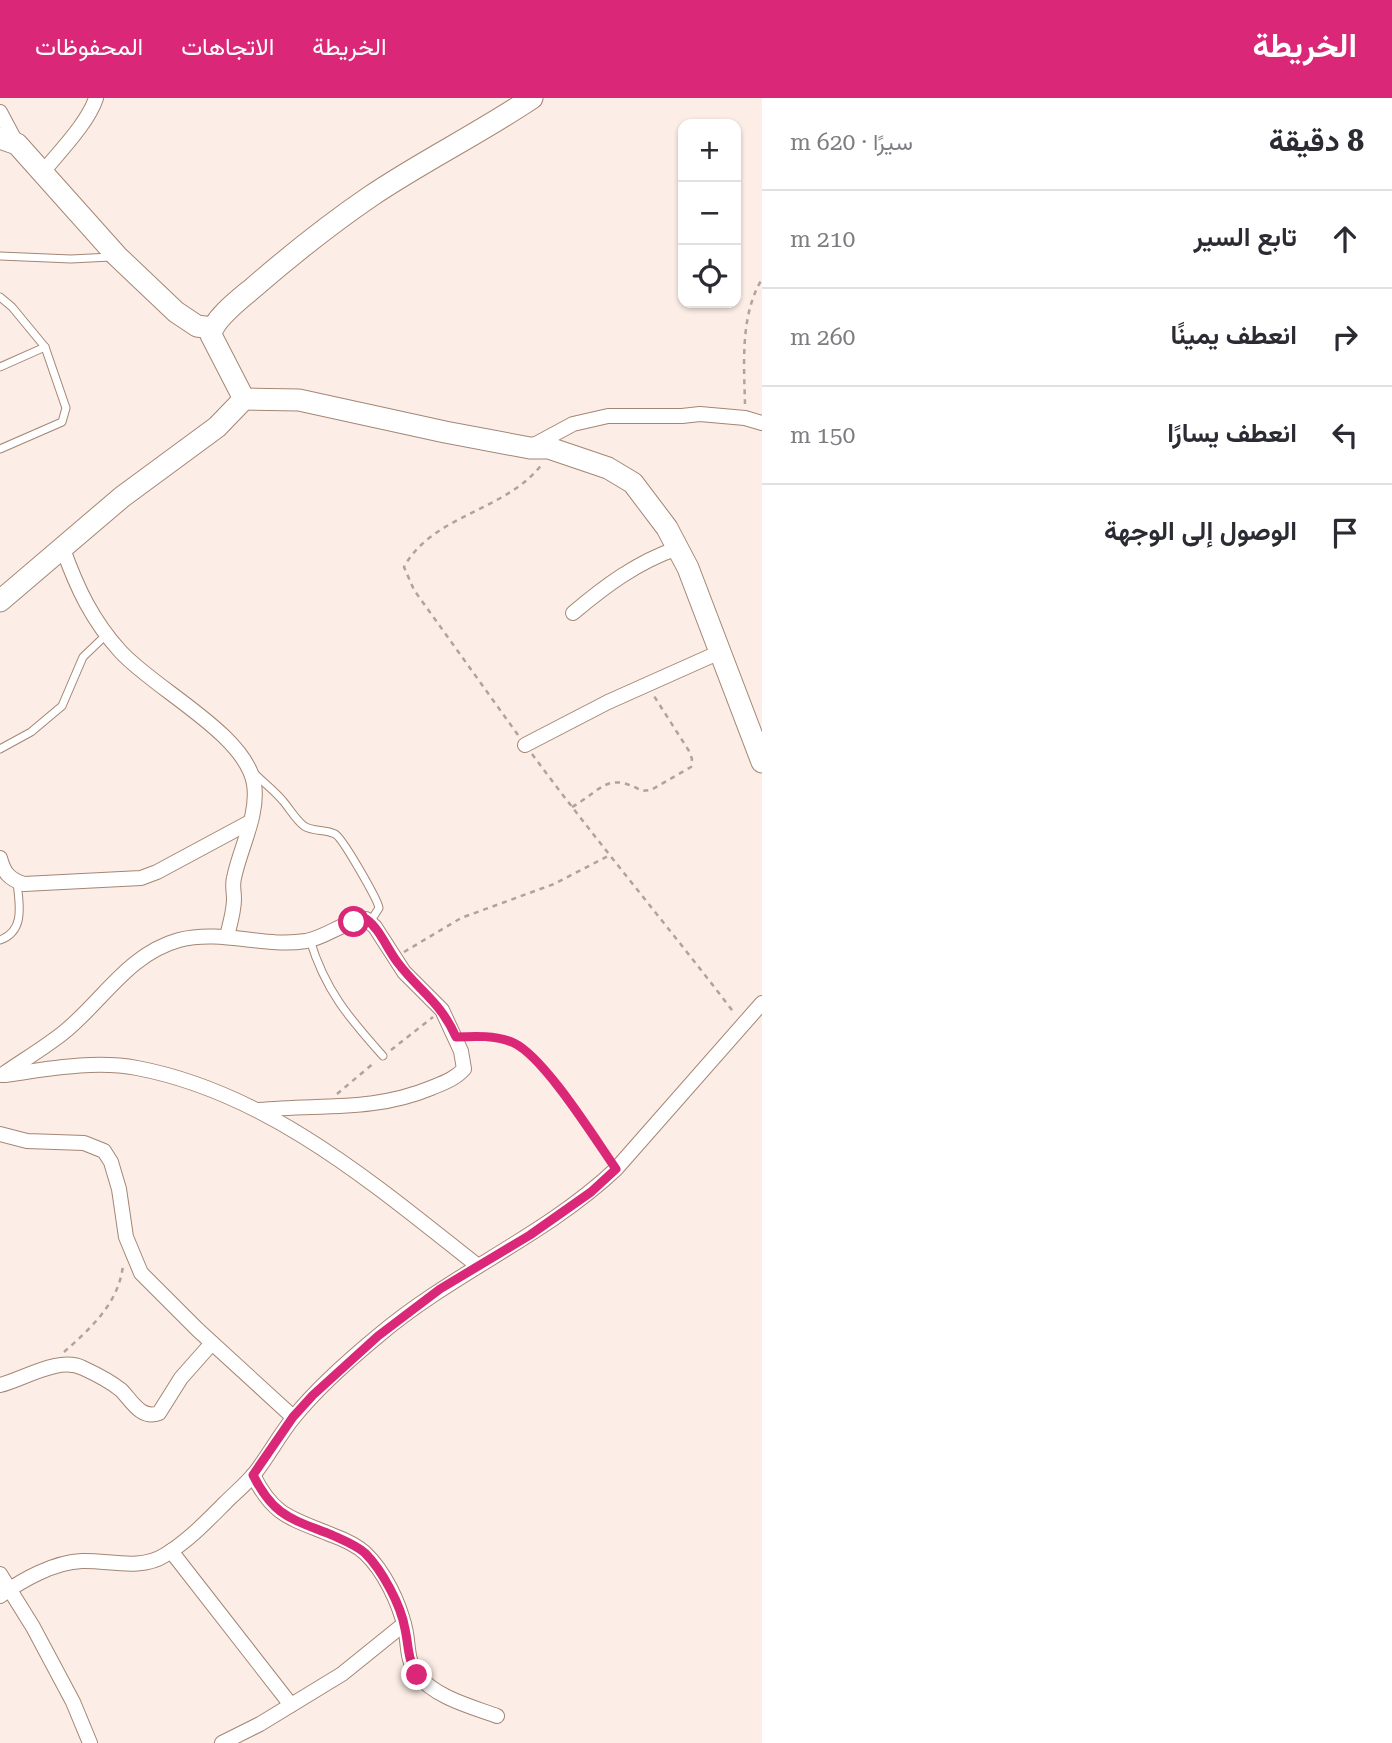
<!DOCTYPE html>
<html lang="ar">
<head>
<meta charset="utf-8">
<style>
  body { margin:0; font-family:"Roboto Serif",Vazirmatn,serif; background:#f7f7f7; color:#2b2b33; direction:rtl }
  .controls { position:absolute; right:21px; top:21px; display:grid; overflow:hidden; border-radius:14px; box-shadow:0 2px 5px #0004 }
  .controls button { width:63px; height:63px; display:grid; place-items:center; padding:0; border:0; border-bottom:2px solid #e1e1e2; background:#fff; color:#2b2b33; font:35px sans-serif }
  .stop { position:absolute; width:21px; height:21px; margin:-16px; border:5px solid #db2777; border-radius:50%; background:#fff }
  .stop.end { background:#db2777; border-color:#fff; box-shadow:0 2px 7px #0008 }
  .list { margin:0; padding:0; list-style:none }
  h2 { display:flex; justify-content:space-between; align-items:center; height:91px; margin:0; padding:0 28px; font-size:30px }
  h2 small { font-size:23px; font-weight:400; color:#7c7c81 }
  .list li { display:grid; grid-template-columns:46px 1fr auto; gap:21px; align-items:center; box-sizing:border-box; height:98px; padding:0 28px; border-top:2px solid #e1e1e2 }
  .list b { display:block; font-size:26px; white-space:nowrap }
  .list em { font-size:23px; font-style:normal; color:#7c7c81 }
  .icon { flex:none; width:38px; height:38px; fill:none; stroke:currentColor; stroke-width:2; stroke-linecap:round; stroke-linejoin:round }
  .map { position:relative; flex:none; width:762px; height:1645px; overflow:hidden; direction:ltr }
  header { display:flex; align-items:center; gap:42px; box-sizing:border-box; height:98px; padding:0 35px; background:#db2777; color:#fff }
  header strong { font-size:33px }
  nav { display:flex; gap:38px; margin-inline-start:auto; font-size:24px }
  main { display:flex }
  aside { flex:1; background:#fff }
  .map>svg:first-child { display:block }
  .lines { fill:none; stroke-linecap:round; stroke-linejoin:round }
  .lane-casing { stroke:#a48674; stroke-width:9 }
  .street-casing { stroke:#a48674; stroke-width:16 }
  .secondary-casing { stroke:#a48674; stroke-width:23 }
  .path { stroke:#b1a39c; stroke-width:2.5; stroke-dasharray:5 5; stroke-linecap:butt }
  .lane { stroke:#fff; stroke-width:7 }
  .street { stroke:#fff; stroke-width:14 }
  .secondary { stroke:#fff; stroke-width:21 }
  .route { stroke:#db2777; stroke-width:9 }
</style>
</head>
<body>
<header>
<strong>الخريطة</strong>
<nav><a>الخريطة</a><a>الاتجاهات</a><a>المحفوظات</a></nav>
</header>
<main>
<aside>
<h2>8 دقيقة<small>سيرًا · 620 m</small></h2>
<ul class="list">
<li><svg class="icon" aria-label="ahead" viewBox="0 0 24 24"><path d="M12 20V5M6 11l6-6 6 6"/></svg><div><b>تابع السير</b></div><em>210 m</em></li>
<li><svg class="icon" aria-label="right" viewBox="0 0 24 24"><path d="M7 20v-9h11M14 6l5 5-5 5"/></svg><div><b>انعطف يمينًا</b></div><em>260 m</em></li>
<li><svg class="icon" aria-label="left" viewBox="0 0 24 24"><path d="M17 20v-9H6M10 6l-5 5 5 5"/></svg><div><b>انعطف يسارًا</b></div><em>150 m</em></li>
<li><svg class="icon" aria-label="arrive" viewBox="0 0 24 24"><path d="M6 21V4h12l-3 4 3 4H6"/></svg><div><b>الوصول إلى الوجهة</b></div></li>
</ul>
</aside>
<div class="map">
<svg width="762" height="1645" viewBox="0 0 762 1645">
  <rect width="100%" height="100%" fill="#fceee6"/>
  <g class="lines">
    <g class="lane-casing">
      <g id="lane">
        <polyline points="0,158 71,161 111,159"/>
        <polyline points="0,199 12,209 45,249 66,310 62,324 0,351"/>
        <polyline points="0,269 45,249"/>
        <polyline points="0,651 31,634 62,608 83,559 106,537"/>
        <path d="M255,676C264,685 275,693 283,703C290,711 295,721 304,728C313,734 325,731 335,736C342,739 378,802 379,810L370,824"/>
        <path d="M0,842C26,833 19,805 17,784"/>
        <path d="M310,842C325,892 349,920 383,958"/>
      </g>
    </g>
    <g class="street-casing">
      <g id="street">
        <polyline points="0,14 17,46"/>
        <path d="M43,74C59,54 88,25 96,0"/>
        <polyline points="534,347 573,326 608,318 682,318 700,316 745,320 762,325"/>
        <path d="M63,451C77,490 92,522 120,553C154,591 246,636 254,686C259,717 240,750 234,780C232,787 234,793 234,801C234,813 230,826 227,838"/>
        <path d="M573,515C605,488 637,464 678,450"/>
        <polyline points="525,647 608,604 720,554"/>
        <path d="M0,760C4,775 9,781 24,786L141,780L157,774L250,724"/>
        <path d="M2,977C22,963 44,950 63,935C102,904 128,856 179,842C222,831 264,850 306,843C327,839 346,822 366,821L375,829L404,874L442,912L461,953L464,971C455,981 443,985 431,990C373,1014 319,1006 259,1012"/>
        <path d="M5,977C48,971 94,962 137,970C269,995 375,1087 478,1168"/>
        <polyline points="0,1036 27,1043 84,1045 104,1053 111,1064 119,1091 126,1139 141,1175 198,1232 293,1319"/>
        <path d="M0,1287C24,1281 59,1258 83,1270C96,1276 110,1283 121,1292C132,1303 141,1322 159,1315L181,1280L212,1245"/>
        <path d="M253,1377C274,1419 291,1420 332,1437C343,1441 355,1446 365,1455C384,1473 399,1504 405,1530C409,1546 406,1562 417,1576C434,1599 472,1609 497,1618"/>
        <polyline points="171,1453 291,1607"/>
        <polyline points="0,1476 33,1529 73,1604 90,1645"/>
        <path d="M0,1498C22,1482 54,1464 82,1463C109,1462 140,1473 165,1457C188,1443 206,1424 225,1405C235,1395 246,1386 255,1375C269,1357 280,1336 294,1319C318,1289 349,1262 378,1238C452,1175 545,1138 616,1071L762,905"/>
        <polyline points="222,1645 260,1626 342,1576 404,1526"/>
      </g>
    </g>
    <g class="secondary-casing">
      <g id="secondary">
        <polyline points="0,40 17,46 117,158 176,214 197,228 212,230"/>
        <polyline points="244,301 299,302 445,334 530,350 549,350 608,370 633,385 667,430 688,470 762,664"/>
        <path d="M0,503L122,399L217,329L244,301L211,237C213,221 241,200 253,190C291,157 330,126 371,98C423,63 480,35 532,0"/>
      </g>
    </g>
    <g class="path">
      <path d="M745,306C744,266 740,217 762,181"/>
      <path d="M518,637L414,492L404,469C433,416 507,413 542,366"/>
      <path d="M532,656C597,744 668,828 735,916"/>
      <path d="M572,709C602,692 607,673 642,693L651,692L691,669L692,661L689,653L654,598"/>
      <polyline points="404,854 461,820 554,786 610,757"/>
      <path d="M468,938C483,938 502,938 516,946C546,962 587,1030 608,1059"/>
      <polyline points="391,952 433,919"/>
      <polyline points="337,996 375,964"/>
      <path d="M64,1254C91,1230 119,1205 123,1167"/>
    </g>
    <use href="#lane" class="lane"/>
    <use href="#street" class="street"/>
    <use href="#secondary" class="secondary"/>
  </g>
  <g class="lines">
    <path class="route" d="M354,824L366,821C380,831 387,851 398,865C420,894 440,903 456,939C475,938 496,937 514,945C545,960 595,1041 616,1071L591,1094L530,1137L440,1191L378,1238L313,1297L293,1319L253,1377C274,1419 292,1421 332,1437C343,1442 356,1447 365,1455C382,1472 401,1507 405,1531C409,1549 407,1559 417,1577"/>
  </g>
</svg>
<div class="controls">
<button>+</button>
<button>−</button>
<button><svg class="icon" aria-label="locate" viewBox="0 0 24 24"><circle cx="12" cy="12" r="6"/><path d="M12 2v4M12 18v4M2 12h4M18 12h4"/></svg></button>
</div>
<div class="stop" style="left:354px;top:824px"></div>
<div class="stop end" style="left:417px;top:1577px"></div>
</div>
</main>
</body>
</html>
